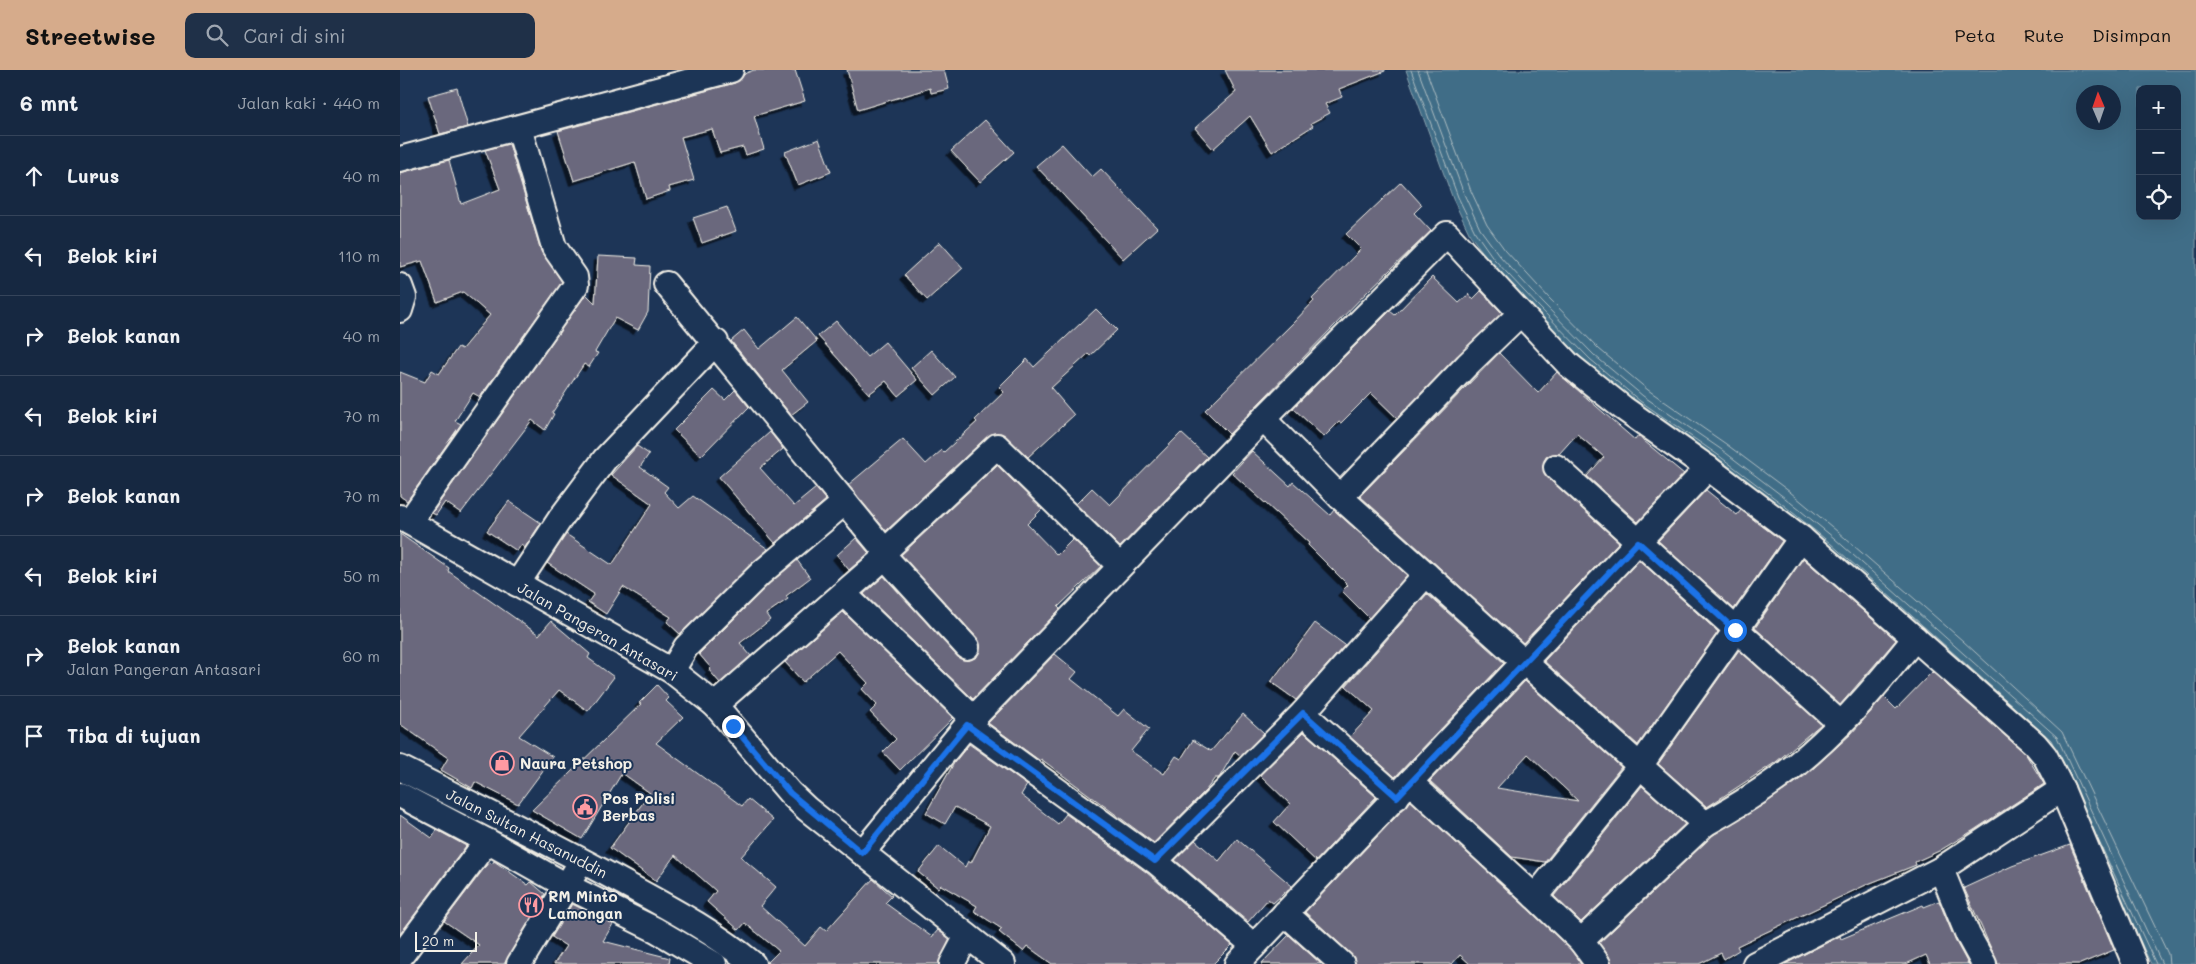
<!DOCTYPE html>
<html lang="id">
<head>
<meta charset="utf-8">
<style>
  body { margin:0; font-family:Mali,sans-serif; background:#1f3048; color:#f1f3f6 }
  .controls { position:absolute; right:15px; top:15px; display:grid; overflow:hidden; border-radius:10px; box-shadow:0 5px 20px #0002 }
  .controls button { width:45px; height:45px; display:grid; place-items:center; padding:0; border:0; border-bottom:1px solid #35445a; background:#162841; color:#f1f3f6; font:25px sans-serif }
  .compass { position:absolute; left:1676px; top:15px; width:45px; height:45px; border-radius:50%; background:#162841; box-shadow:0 5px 20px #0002; rotate:358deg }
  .scale { position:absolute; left:15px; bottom:12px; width:62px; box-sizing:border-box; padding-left:5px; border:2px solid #f4f1e8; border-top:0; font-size:14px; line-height:18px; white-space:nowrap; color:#f4f1e8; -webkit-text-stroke:4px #1d3557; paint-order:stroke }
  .stop { position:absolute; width:15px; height:15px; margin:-11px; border:4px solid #1a73e8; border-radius:50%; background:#fff }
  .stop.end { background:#1a73e8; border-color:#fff; box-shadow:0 1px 5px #0008 }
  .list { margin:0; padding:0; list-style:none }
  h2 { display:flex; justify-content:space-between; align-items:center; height:65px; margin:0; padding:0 20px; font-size:21px }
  h2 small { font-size:16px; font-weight:400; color:#9ea6b1 }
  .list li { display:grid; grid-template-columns:32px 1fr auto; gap:15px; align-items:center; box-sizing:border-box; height:80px; padding:0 20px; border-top:1px solid #35445a }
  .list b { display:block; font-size:19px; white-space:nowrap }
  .list p { margin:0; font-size:16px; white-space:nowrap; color:#9ea6b1 }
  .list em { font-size:16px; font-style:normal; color:#9ea6b1 }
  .icon { flex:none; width:28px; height:28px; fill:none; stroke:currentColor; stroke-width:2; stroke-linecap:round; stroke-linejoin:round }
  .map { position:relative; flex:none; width:1796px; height:894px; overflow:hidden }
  header { display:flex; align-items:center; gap:30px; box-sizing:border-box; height:70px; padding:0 25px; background:#d6ab8b; color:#111 }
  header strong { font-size:24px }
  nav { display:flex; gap:28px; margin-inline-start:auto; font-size:18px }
  .search { width:350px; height:45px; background:#1f3048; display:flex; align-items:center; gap:12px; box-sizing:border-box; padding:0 18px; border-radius:10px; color:#9ea6b1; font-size:19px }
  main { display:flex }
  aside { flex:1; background:#162841 }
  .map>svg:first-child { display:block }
  .water { fill:#416d87; stroke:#89a2ae; fill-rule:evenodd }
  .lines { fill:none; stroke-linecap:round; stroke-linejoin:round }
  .shore { stroke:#acbcc1; stroke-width:1 }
  .building { fill:#6a687d; stroke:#f4f1e8; fill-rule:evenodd; filter:url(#shadow) }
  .minor-casing { stroke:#f4f1e8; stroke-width:28 }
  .minor { stroke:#1d3557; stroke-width:24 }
  .route { stroke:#1a73e8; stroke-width:6 }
  .labels { text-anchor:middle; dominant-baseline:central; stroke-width:4; stroke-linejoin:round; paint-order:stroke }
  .street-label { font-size:15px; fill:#f4f1e8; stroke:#1d3557 }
  .poi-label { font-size:15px; font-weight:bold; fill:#f4f1e8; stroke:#1d3557; text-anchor:start }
</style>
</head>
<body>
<header>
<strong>Streetwise</strong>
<div class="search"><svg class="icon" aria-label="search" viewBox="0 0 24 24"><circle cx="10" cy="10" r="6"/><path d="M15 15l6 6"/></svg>Cari di sini</div>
<nav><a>Peta</a><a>Rute</a><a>Disimpan</a></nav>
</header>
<main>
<aside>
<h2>6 mnt<small>Jalan kaki · 440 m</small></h2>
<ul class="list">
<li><svg class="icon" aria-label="ahead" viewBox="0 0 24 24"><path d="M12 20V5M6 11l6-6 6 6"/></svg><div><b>Lurus</b></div><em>40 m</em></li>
<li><svg class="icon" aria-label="left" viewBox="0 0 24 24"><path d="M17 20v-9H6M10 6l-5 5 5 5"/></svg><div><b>Belok kiri</b></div><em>110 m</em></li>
<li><svg class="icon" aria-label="right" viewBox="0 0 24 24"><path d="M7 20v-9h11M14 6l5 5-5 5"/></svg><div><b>Belok kanan</b></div><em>40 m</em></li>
<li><svg class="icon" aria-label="left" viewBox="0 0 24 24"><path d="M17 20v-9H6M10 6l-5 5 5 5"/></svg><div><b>Belok kiri</b></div><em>70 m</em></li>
<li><svg class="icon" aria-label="right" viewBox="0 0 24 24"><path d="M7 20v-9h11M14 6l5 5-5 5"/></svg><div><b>Belok kanan</b></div><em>70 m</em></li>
<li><svg class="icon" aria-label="left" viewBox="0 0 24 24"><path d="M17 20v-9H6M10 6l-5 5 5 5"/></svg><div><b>Belok kiri</b></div><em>50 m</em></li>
<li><svg class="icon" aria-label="right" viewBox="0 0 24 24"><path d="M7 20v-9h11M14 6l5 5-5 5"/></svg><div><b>Belok kanan</b><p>Jalan Pangeran Antasari</p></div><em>60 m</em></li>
<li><svg class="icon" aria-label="arrive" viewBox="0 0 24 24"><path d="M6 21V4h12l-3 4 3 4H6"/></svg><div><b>Tiba di tujuan</b></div></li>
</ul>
</aside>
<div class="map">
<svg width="1796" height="894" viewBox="0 0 1796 894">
  <defs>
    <filter id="shadow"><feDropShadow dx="-4.5" dy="4.5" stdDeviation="0" flood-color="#0009"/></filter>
  </defs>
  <rect width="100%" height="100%" fill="#1d3557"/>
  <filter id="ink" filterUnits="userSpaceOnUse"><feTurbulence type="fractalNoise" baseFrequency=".02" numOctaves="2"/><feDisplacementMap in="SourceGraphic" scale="10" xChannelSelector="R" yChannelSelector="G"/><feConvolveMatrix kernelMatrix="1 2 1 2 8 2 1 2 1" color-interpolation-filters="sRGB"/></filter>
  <g filter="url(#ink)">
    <path class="water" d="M1006,0H1796V894H1751L1648,674L1187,293L1135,241L1090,192L1070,165L1053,129ZM1740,19H1777V146H1740ZM1684,22H1714V52H1684Z"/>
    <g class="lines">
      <g class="shore">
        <polyline points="1011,0 1058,127 1075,162 1094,189 1139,237 1190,289 1240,331 1318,385 1381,433 1430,473 1651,670 1655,678"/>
        <polyline points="1018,0 1064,124 1080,159 1099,185 1143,233 1194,285 1243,326 1322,380 1385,428 1434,468 1657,667 1762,894"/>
        <polyline points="1026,0 1071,121 1087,155 1105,180 1149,228 1199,279 1248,320 1326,374 1390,422 1438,462 1563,571 1662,662 1768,884 1769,894"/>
        <polyline points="1688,748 1756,894"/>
      </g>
    </g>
    <g class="building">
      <polygon points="354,0 395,0 405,31 354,46 364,79 346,85 343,77 320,83 312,59 281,67 294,110 269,117 270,121 246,129 235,92 174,111 158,61 335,13 346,3"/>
      <polygon points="447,0 544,0 549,19 531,23 530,18 458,40"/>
      <polygon points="825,0 985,0 985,1 939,19 942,27 925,34 930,43 911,53 913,56 872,82 850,46 813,79 795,58 836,22"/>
      <polygon points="57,18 68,57 40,64 28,26"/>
      <polygon points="585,50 614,82 580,112 551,81"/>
      <polygon points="419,69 431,102 398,115 385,82"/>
      <polygon points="109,74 141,181 162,212 80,327 73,323 55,351 61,354 7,431 0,426 0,302 25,312 32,300 39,304 58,277 62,279 90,245 63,222 37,232 22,191 0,197 0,103 49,90 61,134 100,119 85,80"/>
      <polygon points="662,74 692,107 701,99 757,158 723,189 636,96"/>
      <polygon points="1001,112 1022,135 1014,143 1031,161 969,220 829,364 805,340 894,252 914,231 912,229 961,179 946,164"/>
      <polygon points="327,137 336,161 302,173 293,148"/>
      <polygon points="540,172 563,198 527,230 504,205"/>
      <polygon points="198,186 237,188 236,195 250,196 248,242 238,260 215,248 195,282 198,283 189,297 184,294 152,343 154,344 145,360 132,350 61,443 45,432 36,445 32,443 186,224 195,233"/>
      <polygon points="1032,207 1059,233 1069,224 1073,229 1081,221 1102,243 997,348 971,323 941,353 939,352 924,367 893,338 990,241 995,245"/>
      <polygon points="696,239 717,260 690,286 688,284 651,318 674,345 628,387 601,363 588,366 486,461 448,415 503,369 526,394 542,380 544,382 577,352 575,350 604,322 599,317 627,289 634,297"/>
      <polygon points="397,247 417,271 382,300 408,332 391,345 331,271 344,260 359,279"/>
      <polygon points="436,251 467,287 485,272 517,310 498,326 486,311 469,324 418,266"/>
      <polygon points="531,280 555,307 535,325 511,298"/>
      <polygon points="1099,283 1138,323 1157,302 1235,370 1238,366 1284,404 1238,452 1187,406 1204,387 1177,364 1159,384 1152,384 1146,387 1143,395 1147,407 1219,472 1123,573 960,426"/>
      <polygon points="314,320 325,330 335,320 349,337 301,386 274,360"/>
      <polygon points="370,362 383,379 360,398 394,436 416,418 426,430 375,473 319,407"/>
      <polygon points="781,363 807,387 720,477 676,434 692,418 710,435"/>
      <polygon points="237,376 249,384 240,397 268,417 264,422 279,438 293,426 368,479 280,564 267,552 271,547 223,517 206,544 188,532 194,524 147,493 166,464 212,495 252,434 211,405"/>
      <polygon points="852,381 890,416 893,412 930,445 934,440 1007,505 969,548 942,521 948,515 908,475 909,473 832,403"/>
      <polygon points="597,395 642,439 627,454 657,485 673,469 701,496 658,537 660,539 573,629 464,524 484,506 557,586 569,590 577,587 580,575 577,568 501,485"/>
      <polygon points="1306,420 1337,445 1341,440 1382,471 1334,539 1258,471"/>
      <polygon points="109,431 141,453 125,478 121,475 117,481 87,461"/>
      <polygon points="0,464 49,498 48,501 139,565 151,551 190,584 188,588 214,607 188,641 159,620 119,666 153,687 118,734 75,712 72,718 41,700 48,688 0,654"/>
      <polygon points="456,468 469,483 449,500 437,485"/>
      <polygon points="1403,488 1496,570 1440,635 1355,558"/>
      <polygon points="397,490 410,508 386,526 388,529 366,544 370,550 340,573 351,586 320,613 309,600 311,598 299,584 370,513"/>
      <polygon points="1239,490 1318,562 1238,675 1144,591"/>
      <polygon points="1027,524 1104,593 995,707 950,667 974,641 946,616"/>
      <polygon points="443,542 553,648 500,700 483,682 496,669 470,642 477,635 462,619 468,613 438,581 403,612 385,592"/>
      <polygon points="915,553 945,575 896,630 871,612"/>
      <polygon points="1339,580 1421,654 1376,692 1307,737 1258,694"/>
      <polygon points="655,584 677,602 671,609 718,646 724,639 749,659 731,681 764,704 776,686 781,689 793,670 811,681 843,644 864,663 841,686 835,681 819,708 815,708 806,720 754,773 641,689 640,691 588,653"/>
      <polygon points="1532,602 1625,683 1644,714 1574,760 1539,781 1515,792 1516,795 1468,814 1337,876 1339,880 1324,889 1321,883 1299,894 1212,894 1209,886 1199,873 1313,765 1366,733 1406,705 1451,664 1484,627 1496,639"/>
      <path d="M1125,611L1221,697L1145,792L1112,787L1030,711ZM1128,684L1178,731L1097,718Z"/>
      <polygon points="257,615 269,628 266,631 283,647 256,673 342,736 348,729 373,750 341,787 376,817 360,836 405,876 421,857 426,861 473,809 492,826 485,833 532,867 538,860 550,869 538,894 366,894 379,881 345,853 339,860 307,832 316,821 275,785 256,811 210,778 250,723 222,703 182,769 132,740 241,634 239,633"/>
      <polygon points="904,662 976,727 916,791 874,752 890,734 860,705"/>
      <polygon points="569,674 627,715 621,725 658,754 666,744 746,802 832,875 813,894 652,894 627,876 623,881 599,862 602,859 574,841 577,836 541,815 538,818 518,802 539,776 565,797 568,791 571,793 590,756 555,737 545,754 526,743 554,693"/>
      <polygon points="1242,716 1285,754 1181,852 1154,826"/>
      <polygon points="1011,731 1126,837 1171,880 1181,894 1070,894 1060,885 1052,894 955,894 951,884 905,842"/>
      <polygon points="0,745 32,768 37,760 66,776 0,864"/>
      <polygon points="837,769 892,816 873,833 868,829 848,852 775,790 795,770 819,791"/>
      <polygon points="1670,775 1714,880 1680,894 1598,894 1564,818 1612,796"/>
      <polygon points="94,791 128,815 131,812 145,824 104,894 62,894 79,875 44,851 89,792 92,794"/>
      <polygon points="1539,831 1555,870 1568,894 1530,894 1526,885 1506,894 1385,894 1440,866 1441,869 1523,835 1524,837"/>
      <polygon points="172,834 213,854 203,871 270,888 269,894 154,894 166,876 152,867"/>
      <polygon points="889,865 921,894 861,894"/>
    </g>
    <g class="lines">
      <g class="minor-casing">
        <g id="minor">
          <polyline points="0,89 331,0"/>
          <polyline points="266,214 485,481"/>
          <polyline points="0,216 4,227 0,240"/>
          <polyline points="863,349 940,427 1305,754 1181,871"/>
          <polyline points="1156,397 1441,654"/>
          <polyline points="940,427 1067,295 1120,244"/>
          <polyline points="0,447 272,601 315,635 390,723 407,739 603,894"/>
          <polyline points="9,452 176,215 175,207 154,177 119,58"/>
          <polyline points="485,487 567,577"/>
          <polyline points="117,514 160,449 205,389 316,272"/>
          <polyline points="444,524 574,649"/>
          <polyline points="272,601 286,577 361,503 445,432"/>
          <polyline points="315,635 485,487 485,481 597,376 720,496"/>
          <polyline points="903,643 997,727"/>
          <polyline points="567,655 755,791 854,876"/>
          <path d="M0,698C77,737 155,775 231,817C273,840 316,863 353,894"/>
          <polyline points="1010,712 1135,827 1181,871 1198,894"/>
          <polyline points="0,725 87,771 167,816 256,860 314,894"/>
          <path d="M1305,754C1341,734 1378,711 1409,684C1449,649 1482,609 1515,568"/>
          <polyline points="462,783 567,655 863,349 1047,164 1169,295 1223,338 1308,398 1401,468 1635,674 1645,686 1662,719 1735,894"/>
          <polyline points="755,791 903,643 1026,504"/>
          <polyline points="1541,799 1568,865 1584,894"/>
          <polyline points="1135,827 1240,696 1401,468"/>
          <polyline points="885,843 942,894"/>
          <polyline points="0,887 87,771"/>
          <polyline points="119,894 175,802"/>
          <polyline points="552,894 567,866"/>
          <polyline points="837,894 1308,398"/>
          <polyline points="1355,894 1541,799 1662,719"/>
        </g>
      </g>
      <use href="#minor" class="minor"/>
    </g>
  </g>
  <g class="lines" filter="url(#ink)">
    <polyline class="route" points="333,656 390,723 462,783 567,655 755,791 903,643 997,727 1238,472 1335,560"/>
  </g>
  <defs>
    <g id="shop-ring" transform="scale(1.25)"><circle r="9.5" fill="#1d3557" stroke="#ff9aa2" stroke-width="1.5"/><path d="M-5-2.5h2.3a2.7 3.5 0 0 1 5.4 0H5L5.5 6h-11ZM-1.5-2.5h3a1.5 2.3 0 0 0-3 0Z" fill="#ff9aa2"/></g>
    <g id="civic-ring" transform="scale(1.25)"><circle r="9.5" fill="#1d3557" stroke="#ff9aa2" stroke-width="1.5"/><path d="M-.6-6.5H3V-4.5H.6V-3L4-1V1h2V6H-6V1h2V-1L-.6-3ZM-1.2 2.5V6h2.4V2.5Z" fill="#ff9aa2"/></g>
    <g id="restaurant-ring" transform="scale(1.25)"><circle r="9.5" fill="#1d3557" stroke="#ff9aa2" stroke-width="1.5"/><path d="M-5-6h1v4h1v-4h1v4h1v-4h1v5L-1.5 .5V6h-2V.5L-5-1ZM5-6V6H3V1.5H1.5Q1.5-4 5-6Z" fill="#ff9aa2"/></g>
  </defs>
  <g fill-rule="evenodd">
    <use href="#shop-ring" x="102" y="693"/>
    <use href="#civic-ring" x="185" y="737"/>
    <use href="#restaurant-ring" x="131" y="835"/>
  </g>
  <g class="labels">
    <g class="street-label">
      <text transform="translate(198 561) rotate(30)">Jalan Pangeran Antasari</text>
      <text transform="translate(127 763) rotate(27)">Jalan Sultan Hasanuddin</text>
    </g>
    <g class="poi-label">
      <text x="120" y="693">Naura Petshop</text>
      <text x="202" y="728">Pos Polisi<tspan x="202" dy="17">Berbas</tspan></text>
      <text x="148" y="826">RM Minto<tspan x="148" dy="17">Lamongan</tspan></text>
    </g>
  </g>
</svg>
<div class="controls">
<button>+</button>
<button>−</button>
<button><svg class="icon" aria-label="locate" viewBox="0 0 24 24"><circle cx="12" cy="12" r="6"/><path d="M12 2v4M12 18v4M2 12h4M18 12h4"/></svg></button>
</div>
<svg class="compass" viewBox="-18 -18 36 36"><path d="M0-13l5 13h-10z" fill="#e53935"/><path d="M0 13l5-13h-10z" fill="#9ea6b1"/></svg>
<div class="scale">20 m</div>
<div class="stop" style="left:1335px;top:560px"></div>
<div class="stop end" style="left:333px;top:656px"></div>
</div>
</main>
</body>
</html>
